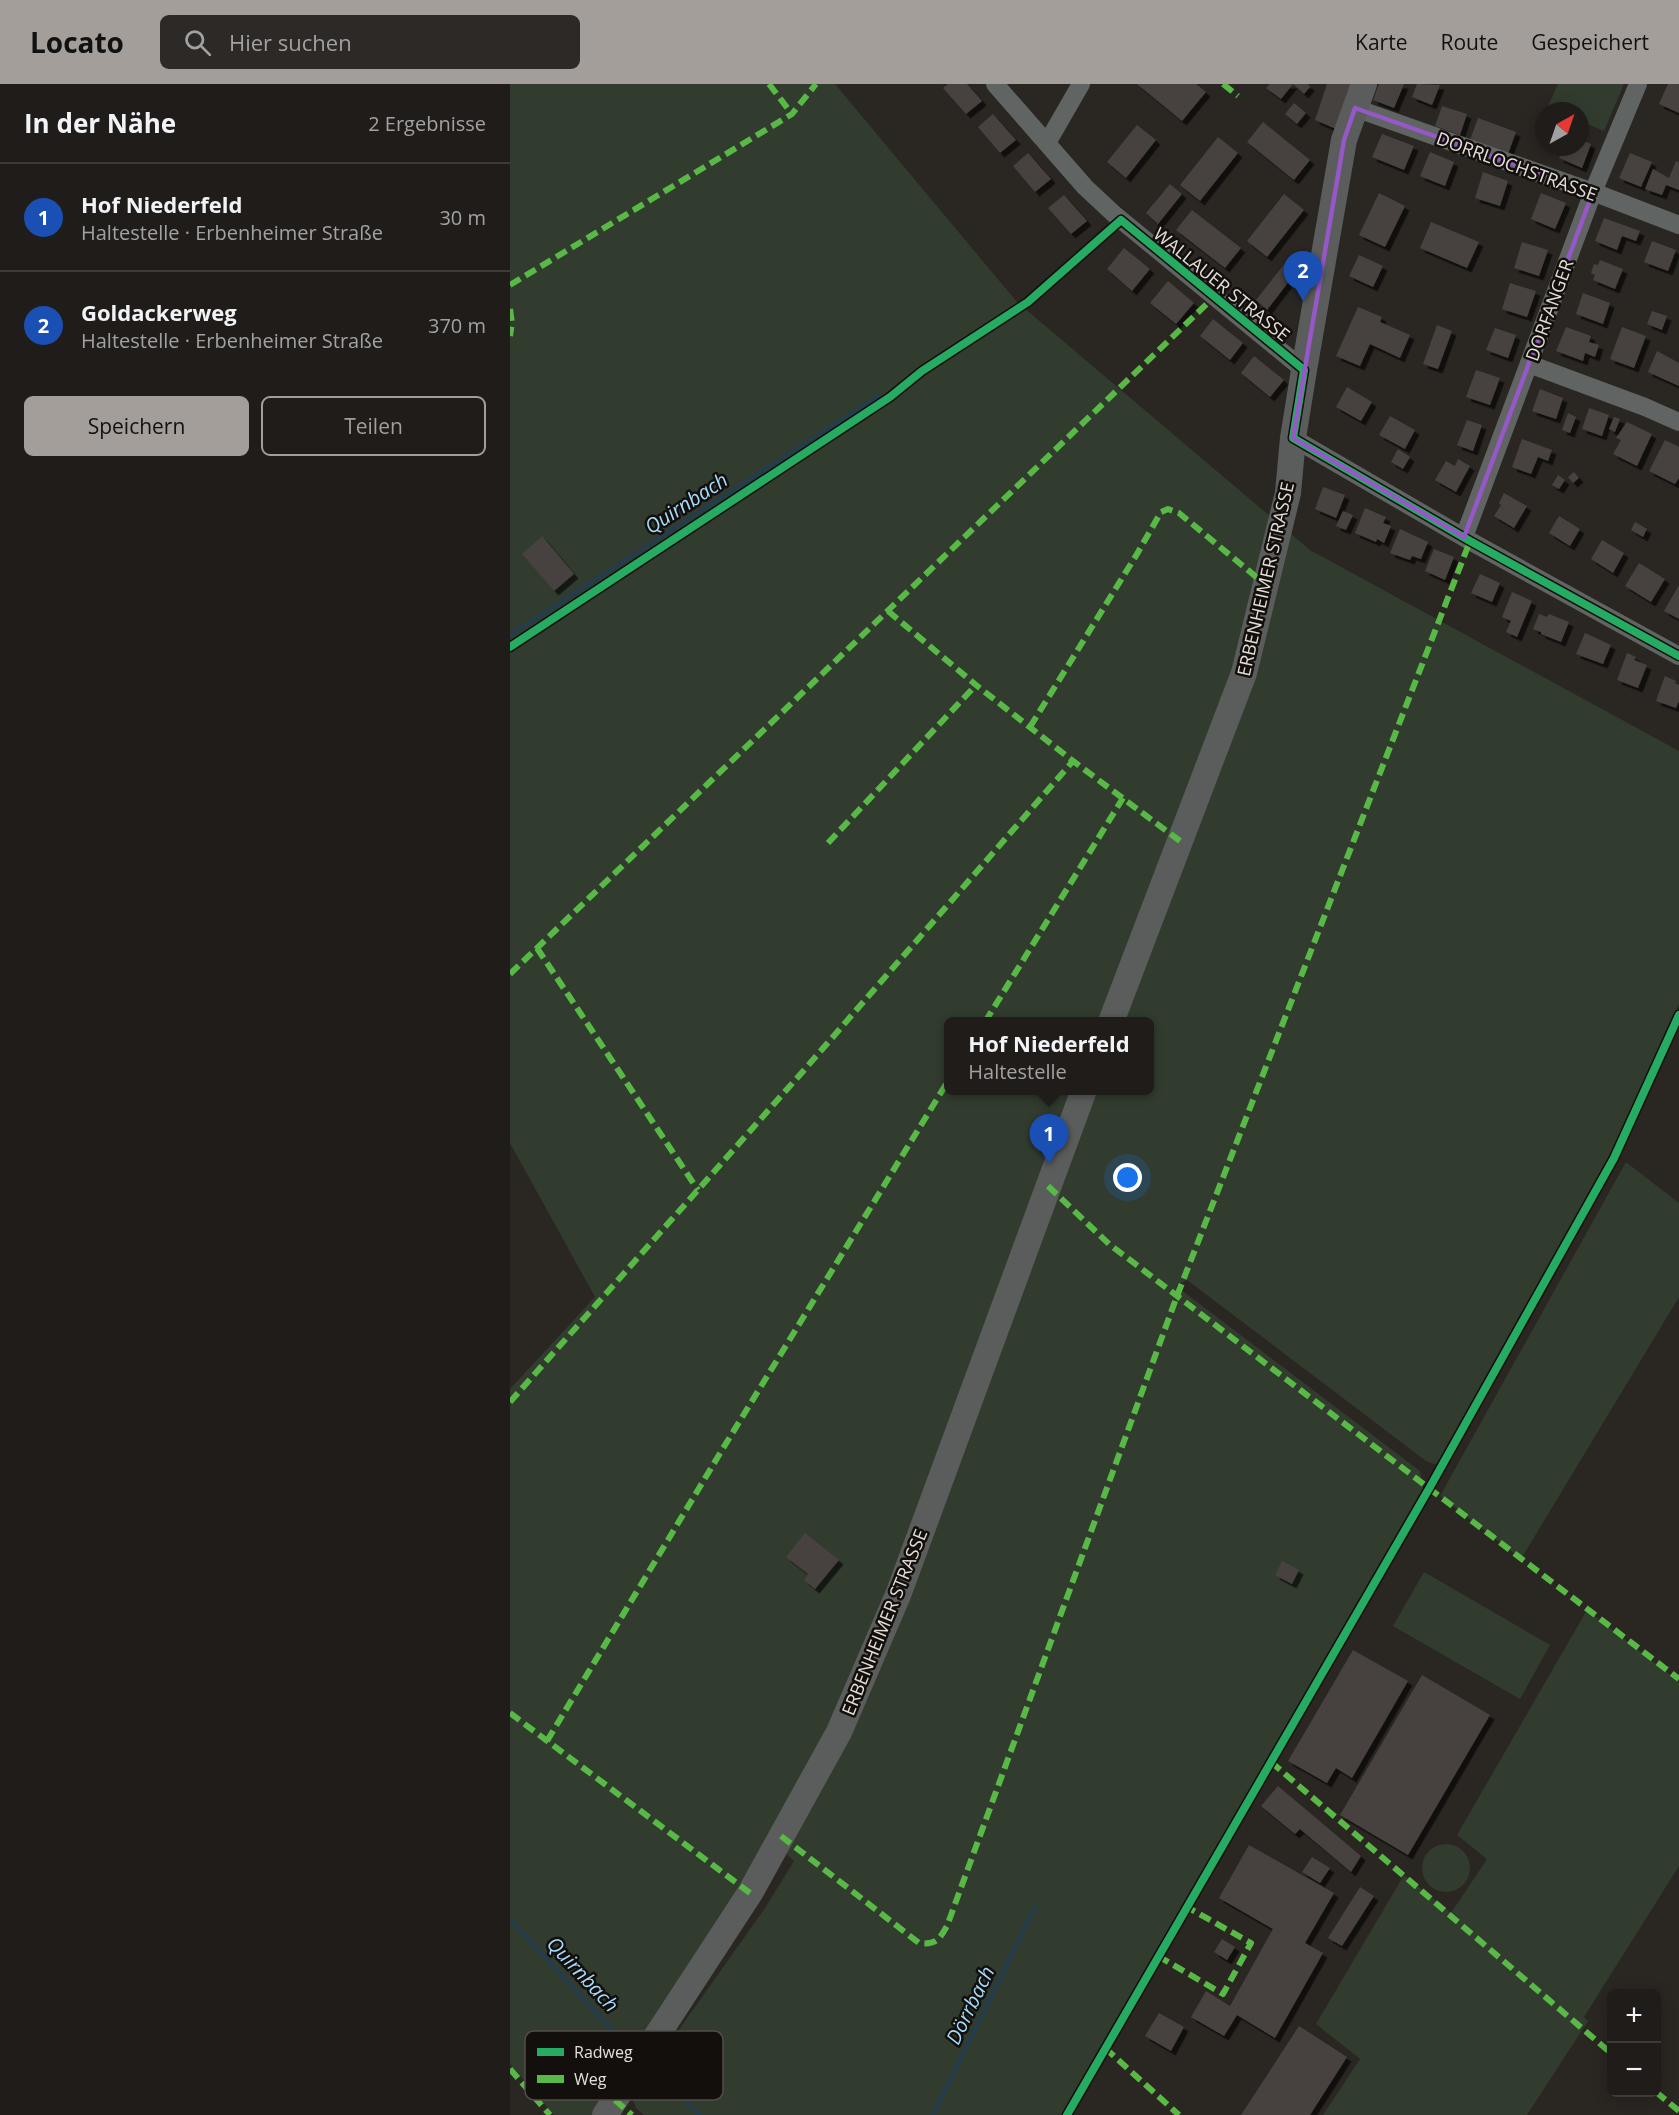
<!DOCTYPE html>
<html lang="de">
<head>
<meta charset="utf-8">
<style>
  body { margin:0; font-family:"Open Sans",sans-serif; background:#2d2927; color:#f1f3f6 }
  .controls { position:absolute; right:18px; bottom:18px; display:grid; overflow:hidden; border-radius:9px; box-shadow:0 3px 15px #0003 }
  .controls button { width:54px; height:54px; display:grid; place-items:center; padding:0; border:0; border-bottom:2px solid #3d3a39; background:#201c1a; color:#f1f3f6; font:30px sans-serif }
  .compass { position:absolute; left:1025px; top:18px; width:54px; height:54px; border-radius:50%; background:#201c1a; box-shadow:0 3px 15px #0003; rotate:40deg }
  .you { position:absolute; left:618px; top:1094px; width:21px; height:21px; margin:-15px; border:4px solid #fff; border-radius:50%; background:#1a73e8; box-shadow:0 0 0 9px #1a73e833 }
  .badge { display:grid; place-items:center; width:39px; height:39px; border-radius:50%; background:#a39e99; color:#fff; font-size:20px; font-weight:700 }
  .pin { position:absolute; translate:-50% -50px; filter:drop-shadow(0 2px 3px #0008) }
  .pin::after { content:''; position:absolute; top:32px; width:21px; height:18px; background:inherit; clip-path:polygon(0 0,100% 0,50% 100%) }
  .popup { position:absolute; left:434px; top:933px; width:210px; height:78px; box-sizing:border-box; display:grid; place-content:center; border-radius:9px; background:#201c1a; filter:drop-shadow(0 2px 4px #0005); font-size:20px; white-space:nowrap; color:#a2a1a2 }
  .popup b { font-size:22px; color:#f1f3f6 }
  .popup::after { content:''; position:absolute; left:50%; top:100%; margin-left:-12px; border:12px solid transparent; border-top-color:#201c1a }
  .list { margin:0; padding:0; list-style:none }
  h2 { display:flex; justify-content:space-between; align-items:center; height:78px; margin:0; padding:0 24px; font-size:26px }
  h2 small { font-size:20px; font-weight:400; color:#a2a1a2 }
  .list li { display:grid; grid-template-columns:39px 1fr auto; gap:18px; align-items:center; box-sizing:border-box; height:108px; padding:0 24px; border-top:2px solid #3d3a39 }
  .list b { display:block; font-size:22px; white-space:nowrap }
  .list p { margin:0; font-size:20px; white-space:nowrap; color:#a2a1a2 }
  .list em { font-size:20px; font-style:normal; color:#a2a1a2 }
  .actions { display:flex; gap:12px; padding:18px 24px }
  .actions a { flex:1; padding:14px 0; border:2px solid #a39e99; border-radius:9px; text-align:center; font-size:21px; color:#a39e99 }
  .actions .main { background:#a39e99; color:#111 }
  .icon { flex:none; width:33px; height:33px; fill:none; stroke:currentColor; stroke-width:2; stroke-linecap:round; stroke-linejoin:round }
  .map { position:relative; flex:none; width:1169px; height:2031px; overflow:hidden }
  header { display:flex; align-items:center; gap:36px; box-sizing:border-box; height:84px; padding:0 30px; background:#a39e99; color:#111 }
  header strong { font-size:28px }
  nav { display:flex; gap:33px; margin-inline-start:auto; font-size:21px }
  .search { width:420px; height:54px; background:#2d2927; display:flex; align-items:center; gap:15px; box-sizing:border-box; padding:0 21px; border-radius:9px; color:#a2a1a2; font-size:22px }
  main { display:flex }
  aside { flex:1; background:#201c1a }
  .map>svg:first-child { display:block }
  .green { fill:#313c2f; fill-rule:evenodd }
  .lines { fill:none; stroke-linecap:round; stroke-linejoin:round }
  .stream { stroke:#253d4b; stroke-width:4.5 }
  .building { fill:#46423f; filter:url(#shadow) }
  .street { stroke:#606463; stroke-width:18 }
  .secondary { stroke:#5a5d5c; stroke-width:26 }
  .quiet { stroke:#58b947; stroke-width:6; stroke-dasharray:12 6; stroke-linecap:butt }
  .cycleway-casing { stroke:#130f0c; stroke-width:11 }
  .cycleway { stroke:#26ab63; stroke-width:8 }
  .marked { fill:none; stroke:#9558c6; stroke-width:4.5; stroke-linejoin:round }
  .labels { text-anchor:middle; dominant-baseline:central; stroke-width:5; stroke-linejoin:round; paint-order:stroke }
  .street-label { font-size:18px; fill:#e4ded9; stroke:#130f0c }
  .water-label { font-size:20px; font-style:italic; fill:#a5dbfd; stroke:#130f0c }
  .key { fill:#130f0c; stroke:#524d4a; stroke-width:1.5 }
  .key-label { font-size:16px; fill:#e4ded9 }
</style>
</head>
<body>
<header>
<strong>Locato</strong>
<div class="search"><svg class="icon" aria-label="search" viewBox="0 0 24 24"><circle cx="10" cy="10" r="6"/><path d="M15 15l6 6"/></svg>Hier suchen</div>
<nav><a>Karte</a><a>Route</a><a>Gespeichert</a></nav>
</header>
<main>
<aside>
<h2>In der Nähe<small>2 Ergebnisse</small></h2>
<ul class="list">
<li><span class="badge" style="background:#1a4fb4">1</span><div><b>Hof Niederfeld</b><p>Haltestelle · Erbenheimer Straße</p></div><em>30 m</em></li>
<li><span class="badge" style="background:#1a4fb4">2</span><div><b>Goldackerweg</b><p>Haltestelle · Erbenheimer Straße</p></div><em>370 m</em></li>
</ul>
<div class="actions"><a class="main">Speichern</a><a>Teilen</a></div>
</aside>
<div class="map">
<svg width="1169" height="2031" viewBox="0 0 1169 2031">
  <defs>
    <filter id="shadow"><feDropShadow dx="4.5" dy="4.5" stdDeviation="0" flood-color="#0009"/></filter>
  </defs>
  <rect width="100%" height="100%" fill="#2a2622"/>
  <g class="green">
    <path d="M0,0H325L507,218L800,466L1169,667V920L1100,1071L932,1378L924,1380L916,1377L677,1196L666,1202L910,1387L913,1405L555,2031H134L126,2024L122,2012L255,1824L284,1777L260,1755L85,2031H44L0,1980V1305L85,1213L0,1059ZM438,938H640V1006H438Z"/>
    <polygon points="1048,0 1114,0 1094,47 1070,37 1070,27 1048,27 1038,22"/>
    <polygon points="1116,1078 1169,1119 1169,1213 1011,1475 930,1412"/>
    <polygon points="914,1488 1040,1561 1010,1615 883,1542"/>
    <polygon points="1077,1526 1169,1598 1169,1782 1074,1933 1078,1937 1017,2031 813,2031 850,1975 806,1940 894,1791 941,1829 977,1775 947,1751"/>
    <circle cx="936" cy="1784" r="24"/>
  </g>
  <g class="lines">
    <g class="stream">
      <polyline points="0,551 368,312"/>
      <polyline points="0,1835 110,1955 125,1966"/>
      <polyline points="144,1985 189,2031"/>
      <polyline points="423,2031 525,1823"/>
    </g>
  </g>
  <g class="building">
    <polygon points="438,0 457,0 472,17 456,30 433,4"/>
    <polygon points="627,0 686,0 696,8 672,37"/>
    <polygon points="760,0 798,0 800,3 794,10 783,0 771,15 756,4"/>
    <polygon points="817,0 844,0 826,45 805,36"/>
    <polygon points="869,0 894,0 884,24 863,16"/>
    <polygon points="907,0 930,1 922,21 902,13"/>
    <polygon points="1158,0 1169,0 1169,29 1149,20"/>
    <polygon points="784,19 796,29 787,40 775,30"/>
    <polygon points="932,22 957,30 950,51 925,42"/>
    <polygon points="483,30 506,56 490,69 468,43"/>
    <polygon points="968,34 1006,48 998,70 960,56"/>
    <polygon points="753,38 800,76 784,96 737,58"/>
    <polygon points="627,41 646,56 616,94 597,78"/>
    <polygon points="872,50 904,62 894,86 862,73"/>
    <polygon points="708,53 728,69 690,117 670,101"/>
    <polygon points="1070,55 1081,60 1072,84 1049,74 1054,63 1070,63"/>
    <polygon points="920,68 944,78 935,102 910,92"/>
    <polygon points="518,69 541,95 525,108 503,82"/>
    <polygon points="1120,69 1142,78 1131,103 1109,94"/>
    <polygon points="1166,77 1169,78 1169,106 1156,101 1152,111 1135,105 1143,85 1159,94"/>
    <polygon points="973,88 998,97 990,122 965,114"/>
    <polygon points="660,100 672,110 648,140 636,129"/>
    <polygon points="869,109 895,122 875,163 849,151"/>
    <polygon points="1031,109 1056,119 1045,145 1021,135"/>
    <polygon points="774,110 794,126 757,173 737,157"/>
    <polygon points="554,111 577,137 561,150 538,124"/>
    <polygon points="682,126 731,164 715,184 666,146"/>
    <polygon points="1094,134 1130,147 1126,157 1112,152 1107,166 1085,157"/>
    <polygon points="921,138 969,158 957,184 910,164"/>
    <polygon points="1142,157 1166,166 1158,187 1134,178"/>
    <polygon points="1012,158 1038,166 1029,192 1004,184"/>
    <polygon points="614,164 640,185 622,207 597,185"/>
    <polygon points="849,171 873,182 863,203 839,192"/>
    <polygon points="1090,176 1113,185 1105,205 1083,196 1085,191 1081,189 1084,180 1088,181"/>
    <polygon points="776,178 787,187 757,226 746,216"/>
    <polygon points="658,197 684,219 666,240 640,219"/>
    <polygon points="1000,199 1026,207 1017,233 992,225"/>
    <polygon points="1073,209 1100,219 1093,240 1066,230"/>
    <polygon points="848,223 872,233 870,238 900,251 890,274 860,260 850,282 826,272"/>
    <polygon points="1142,227 1157,232 1152,246 1137,240"/>
    <polygon points="703,235 733,259 720,276 690,252"/>
    <polygon points="927,241 942,247 928,285 913,280"/>
    <polygon points="1056,243 1081,252 1079,258 1089,261 1085,273 1075,269 1073,277 1046,267"/>
    <polygon points="1112,243 1136,252 1124,284 1100,275"/>
    <polygon points="985,244 1006,251 998,274 976,266"/>
    <polygon points="1147,267 1169,279 1169,302 1138,288"/>
    <polygon points="744,272 774,296 760,313 731,289"/>
    <polygon points="966,286 990,294 980,321 956,313"/>
    <polygon points="837,303 862,318 851,337 826,323"/>
    <polygon points="1030,305 1053,314 1046,335 1022,327"/>
    <polygon points="1079,324 1099,331 1092,352 1072,345"/>
    <polygon points="1058,329 1066,333 1060,349 1052,346"/>
    <polygon points="880,332 905,346 895,365 869,351"/>
    <polygon points="1104,333 1110,335 1105,348 1099,345"/>
    <polygon points="957,336 972,341 963,367 947,361"/>
    <polygon points="1117,338 1142,350 1127,382 1103,370 1111,356 1106,354"/>
    <polygon points="1012,355 1042,366 1038,377 1028,373 1021,390 1002,383"/>
    <polygon points="1155,356 1169,363 1169,394 1165,400 1139,387"/>
    <polygon points="888,365 900,373 893,385 881,378"/>
    <polygon points="948,375 960,382 946,408 925,396 936,377 945,382"/>
    <polygon points="1064,388 1069,394 1063,399 1058,393"/>
    <polygon points="1048,391 1055,396 1049,405 1042,401"/>
    <polygon points="813,403 835,411 826,434 805,425"/>
    <polygon points="994,409 1017,422 1004,444 984,432 991,421 989,419"/>
    <polygon points="855,424 876,433 873,439 881,442 874,459 867,455 866,458 845,449"/>
    <polygon points="833,427 843,431 836,446 826,442"/>
    <polygon points="1049,432 1070,445 1060,462 1039,449"/>
    <polygon points="1125,438 1137,445 1133,453 1121,446"/>
    <polygon points="890,445 918,458 911,475 902,472 900,476 880,469"/>
    <polygon points="32,452 64,490 44,507 12,470"/>
    <polygon points="1092,456 1114,469 1103,489 1081,475"/>
    <polygon points="924,465 944,473 935,496 915,487"/>
    <polygon points="1129,479 1155,495 1141,518 1115,502"/>
    <polygon points="970,490 990,499 982,518 961,509"/>
    <polygon points="1169,501 1169,535 1154,527"/>
    <polygon points="1002,508 1022,517 1007,553 996,548 1001,537 992,533"/>
    <polygon points="1029,530 1037,533 1039,530 1059,538 1051,558 1031,550 1031,548 1023,545"/>
    <polygon points="1075,549 1101,561 1093,580 1066,570"/>
    <polygon points="1117,569 1126,573 1124,576 1137,581 1128,604 1107,596"/>
    <polygon points="1155,592 1166,597 1165,599 1169,601 1169,617 1166,624 1146,617"/>
    <polygon points="295,1449 329,1476 305,1505 294,1496 298,1490 276,1473"/>
    <polygon points="772,1477 789,1486 782,1500 765,1491"/>
    <polygon points="843,1566 898,1597 842,1694 826,1684 817,1699 778,1677"/>
    <polygon points="912,1591 980,1631 898,1771 830,1731"/>
    <polygon points="768,1702 851,1772 841,1788 790,1745 785,1750 751,1722"/>
    <polygon points="739,1761 824,1809 795,1859 813,1869 765,1954 727,1931 714,1952 681,1933 696,1907 720,1922 763,1845 709,1814"/>
    <polygon points="802,1773 820,1784 810,1799 792,1788"/>
    <polygon points="850,1803 864,1812 832,1862 818,1854"/>
    <polygon points="712,1855 725,1863 717,1876 704,1868"/>
    <polygon points="649,1929 674,1943 661,1967 635,1952"/>
    <polygon points="789,1942 837,1973 800,2031 731,2031"/>
  </g>
  <g class="lines">
    <g class="street">
      <polyline points="485,0 575,103 605,131 794,286"/>
      <polyline points="845,24 1083,108 1169,141"/>
      <polyline points="537,59 571,0"/>
      <polyline points="1019,280 1135,323 1169,338"/>
      <polyline points="783,354 960,457 1169,572"/>
      <polyline points="954,453 1083,108 1128,0"/>
    </g>
    <g class="secondary">
      <polyline points="601,938 734,589 778,409 783,354 794,286 834,56 854,0"/>
      <polyline points="95,2031 240,1809 329,1648 388,1511 574,1006"/>
    </g>
    <g class="quiet">
      <polyline points="259,0 282,30"/>
      <polyline points="713,0 728,12"/>
      <polyline points="0,201 282,30 306,0"/>
      <polyline points="0,225 2,239 0,252"/>
      <polyline points="378,527 466,601 563,677 670,757"/>
      <polyline points="520,643 627,470 651,428 658,425 669,429 756,501"/>
      <polyline points="318,759 466,601"/>
      <polyline points="27,864 188,1106"/>
      <polyline points="0,890 704,213"/>
      <polyline points="475,938 613,714"/>
      <polyline points="538,1102 599,1160 1169,1595"/>
      <polyline points="0,1318 295,985 563,677"/>
      <polyline points="0,1629 240,1809"/>
      <polyline points="37,1657 212,1366 438,997"/>
      <polyline points="761,1678 1102,1970"/>
      <path d="M271,1752L409,1859C426,1861 429,1856 437,1842L667,1212L960,457"/>
      <polyline points="648,1872 713,1910 741,1859 677,1823"/>
      <polyline points="595,1964 669,2031"/>
      <polyline points="0,1985 40,2031"/>
      <polyline points="1146,2008 1169,2027"/>
      <polyline points="105,2016 122,2031"/>
    </g>
    <g class="cycleway-casing">
      <g id="cycleway">
        <polyline points="0,563 380,313 412,287 518,218 611,136 794,286 783,354 960,457 1169,572"/>
        <polyline points="557,2031 920,1403 1104,1074 1169,931"/>
      </g>
    </g>
    <use href="#cycleway" class="cycleway"/>
  </g>
  <path class="marked" d="M845,24L1083,108L954,453L783,354L834,56Z"/>
  <g class="labels">
    <g class="street-label">
      <text transform="translate(1007 82) rotate(20)">DORRLOCHSTRASSE</text>
      <text transform="translate(712 200) rotate(39)">WALLAUER STRASSE</text>
      <text transform="translate(1039 226) rotate(-70)">DORFANGER</text>
      <text transform="translate(755 495) rotate(-77)">ERBENHEIMER STRASSE</text>
      <text transform="translate(374 1538) rotate(-68)">ERBENHEIMER STRASSE</text>
    </g>
    <g class="water-label">
      <text transform="translate(176 419) rotate(-33)">Quirnbach</text>
      <text transform="translate(73 1890) rotate(47)">Quirnbach</text>
      <text transform="translate(460 1921) rotate(-64)">Dörrbach</text>
    </g>
  </g>
  <rect x="15" y="1947" width="198" height="69" rx="9" class="key"/>
  <rect x="27" y="1964" width="27" height="8" fill="#26ab63"/>
  <rect x="27" y="1991" width="27" height="8" fill="#58b947"/>
  <g class="key-label">
    <text x="64" y="1974">Radweg</text>
    <text x="64" y="2001">Weg</text>
  </g>
</svg>
<div class="controls">
<button>+</button>
<button>−</button>
</div>
<svg class="compass" viewBox="-18 -18 36 36"><path d="M0-13l5 13h-10z" fill="#e53935"/><path d="M0 13l5-13h-10z" fill="#a2a1a2"/></svg>
<div class="you"></div>
<div class="pin badge" style="left:539px;top:1080px;background:#1a4fb4">1</div>
<div class="popup"><b>Hof Niederfeld</b>Haltestelle</div>
<div class="pin badge" style="left:793px;top:217px;background:#1a4fb4">2</div>
</div>
</main>
</body>
</html>
